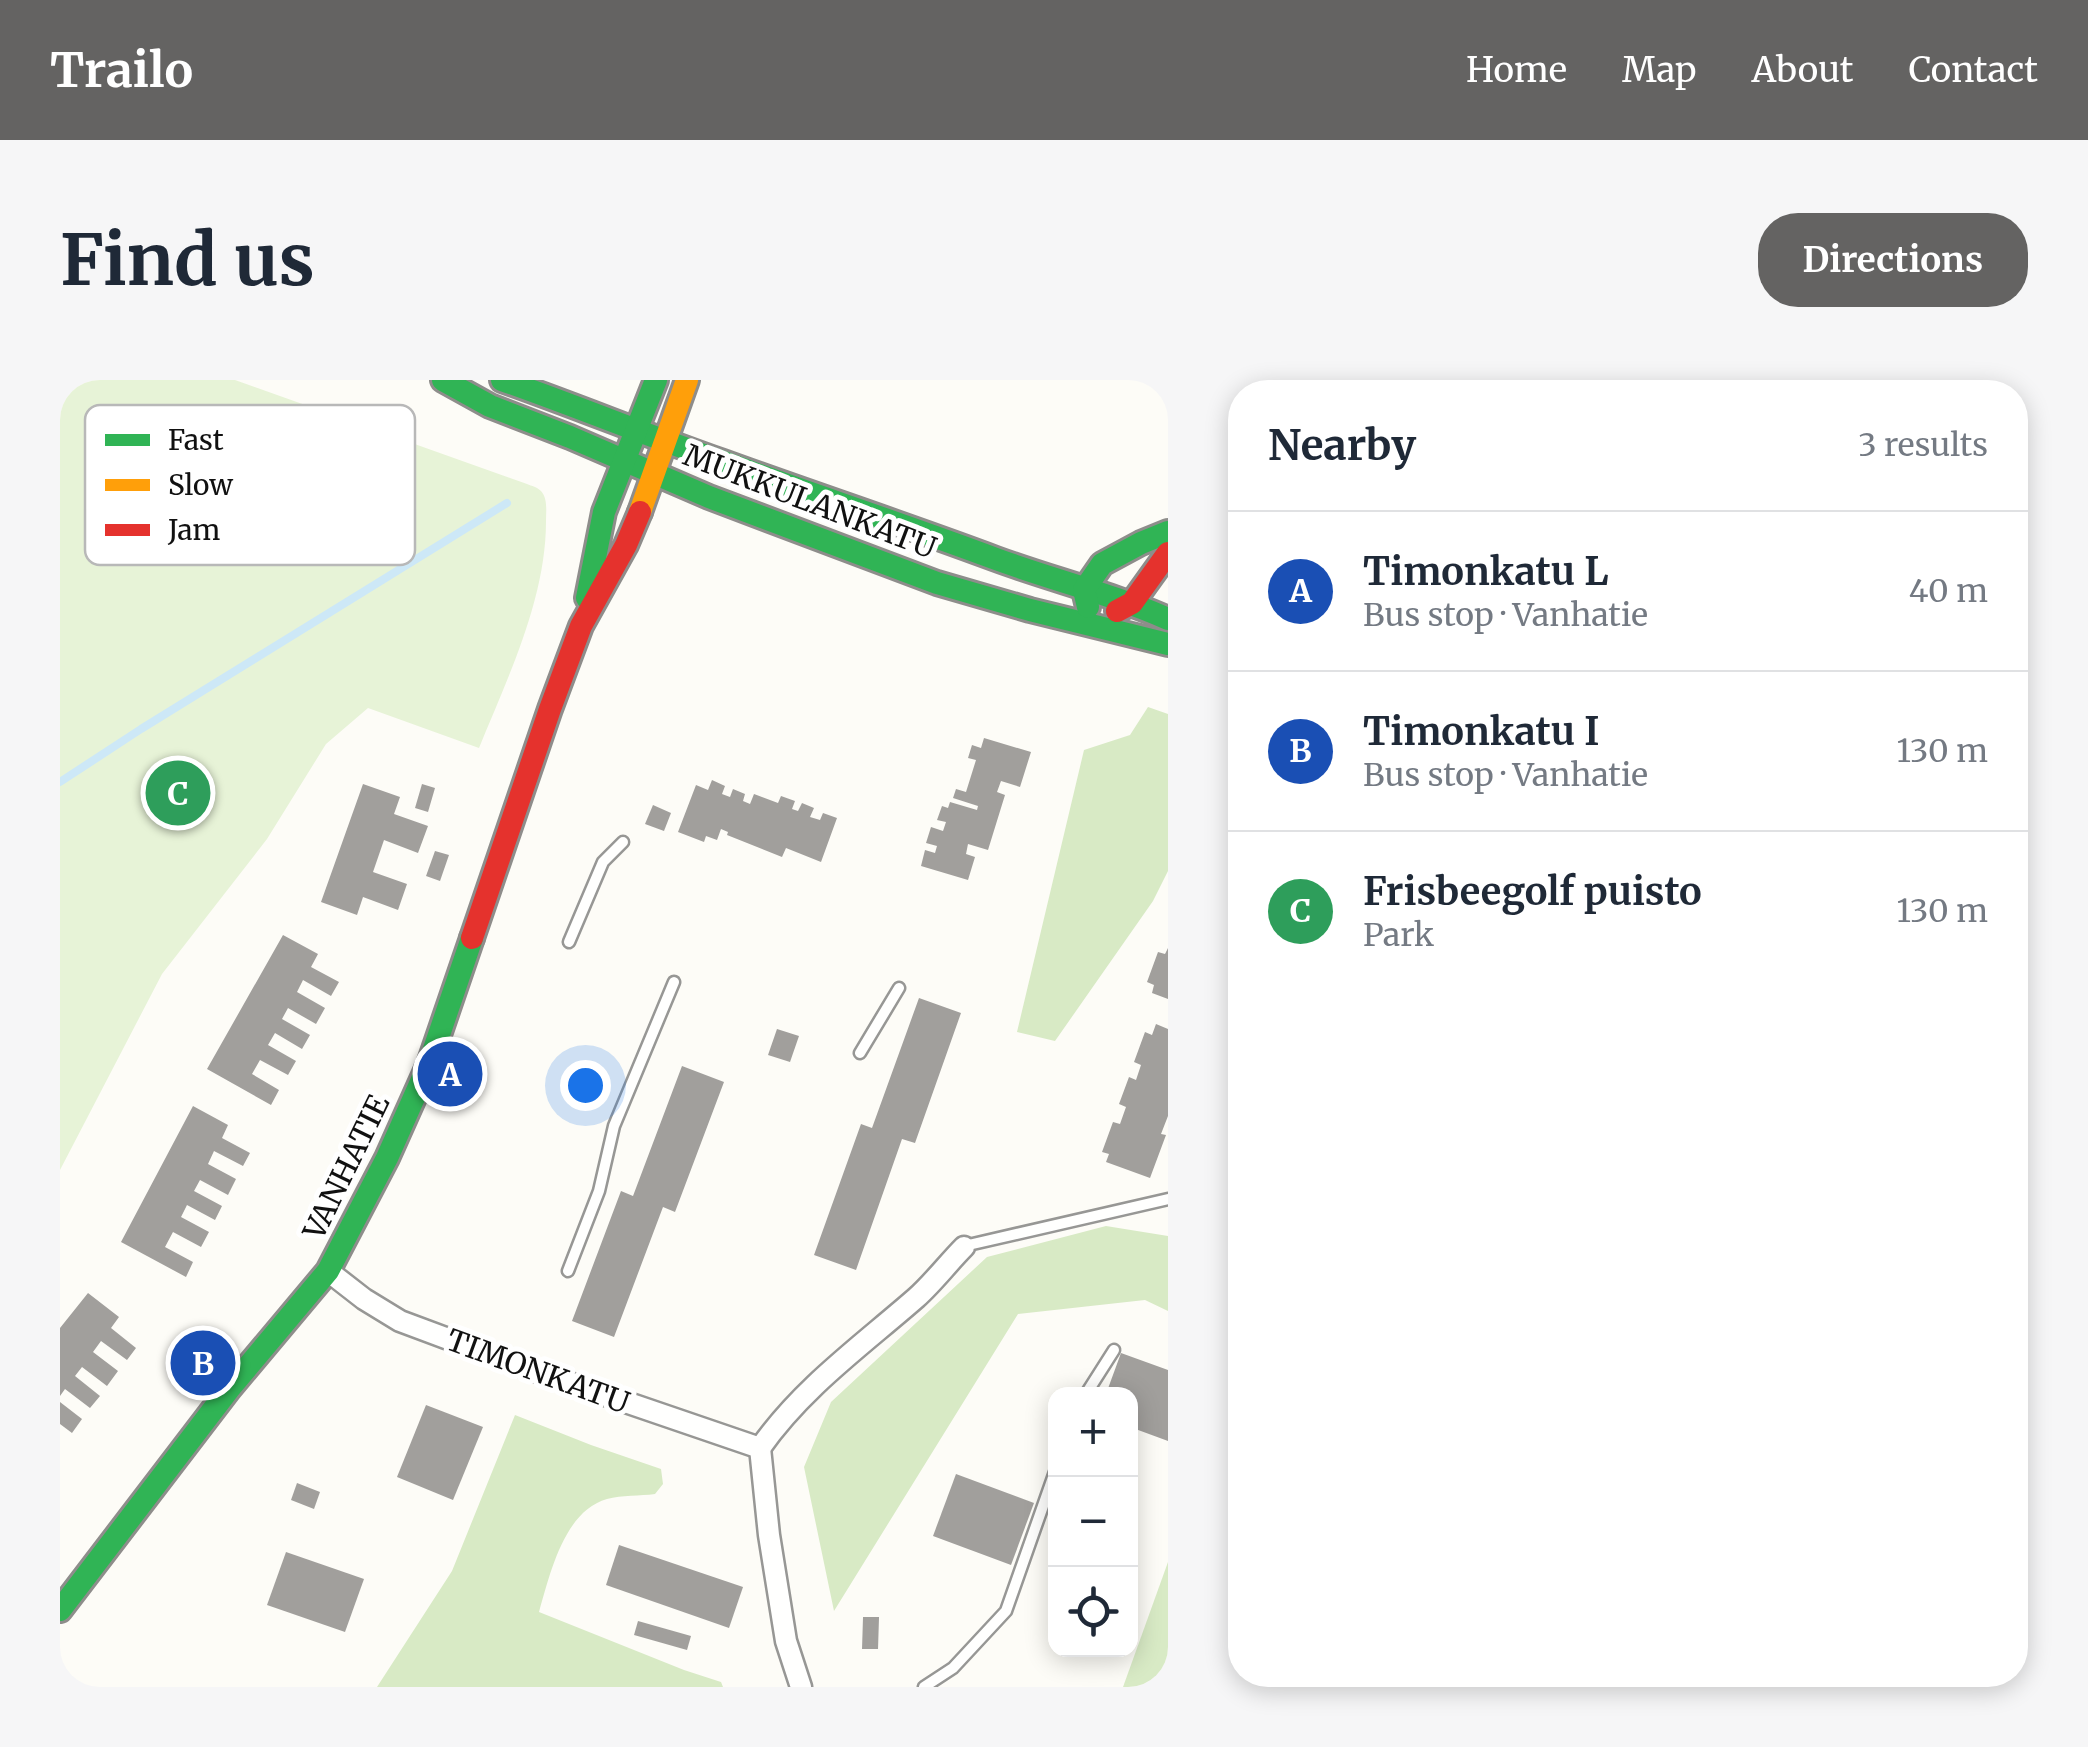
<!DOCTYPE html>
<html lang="en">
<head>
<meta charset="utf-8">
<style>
  body { margin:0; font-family:Merriweather,serif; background:#f6f6f7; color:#1f2937 }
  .controls { position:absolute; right:30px; bottom:30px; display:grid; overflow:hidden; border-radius:20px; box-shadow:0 5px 25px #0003 }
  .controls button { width:90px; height:90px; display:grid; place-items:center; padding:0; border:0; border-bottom:2px solid #e0e1e3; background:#fff; color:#1f2937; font:50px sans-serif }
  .you { position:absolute; left:525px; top:705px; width:35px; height:35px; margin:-25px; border:8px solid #fff; border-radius:50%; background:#1a73e8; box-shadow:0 0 0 15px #1a73e833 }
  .badge { display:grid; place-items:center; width:65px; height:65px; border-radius:50%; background:#646362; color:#fff; font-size:32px; font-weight:700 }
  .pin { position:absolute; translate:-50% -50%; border:5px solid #fff; box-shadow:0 2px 10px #0006 }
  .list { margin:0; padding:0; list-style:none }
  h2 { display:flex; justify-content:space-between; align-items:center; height:130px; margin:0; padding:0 40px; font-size:42px }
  h2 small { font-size:32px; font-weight:400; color:#747a83 }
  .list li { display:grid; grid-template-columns:65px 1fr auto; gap:30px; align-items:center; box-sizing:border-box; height:160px; padding:0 40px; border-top:2px solid #e0e1e3 }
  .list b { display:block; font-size:38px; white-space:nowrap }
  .list p { margin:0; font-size:32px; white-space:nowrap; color:#747a83 }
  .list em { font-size:32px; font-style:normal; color:#747a83 }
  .icon { flex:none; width:55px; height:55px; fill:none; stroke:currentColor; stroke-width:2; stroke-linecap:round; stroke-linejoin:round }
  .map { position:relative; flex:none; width:1108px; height:1307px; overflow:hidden; border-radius:40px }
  header { display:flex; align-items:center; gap:60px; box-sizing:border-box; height:140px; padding:0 50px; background:#646362; color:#fff }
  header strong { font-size:48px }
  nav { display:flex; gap:55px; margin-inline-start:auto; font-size:35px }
  .intro { display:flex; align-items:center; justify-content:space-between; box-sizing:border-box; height:240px; padding:0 60px }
  h1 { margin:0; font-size:70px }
  .button { padding:25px 45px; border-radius:40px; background:#646362; color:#fff; font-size:35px; font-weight:700 }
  main { display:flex; gap:60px; padding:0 60px }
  aside { flex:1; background:#fff; border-radius:40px; box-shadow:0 5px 25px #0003 }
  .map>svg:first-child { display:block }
  .green { fill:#e7f3d7 }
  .forest { fill:#d8eac5 }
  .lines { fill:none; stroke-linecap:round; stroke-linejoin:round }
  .stream { stroke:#cde8f7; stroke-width:8 }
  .building { fill:#a19f9c }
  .lane-casing { stroke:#979795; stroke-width:15 }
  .street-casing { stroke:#979795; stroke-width:25 }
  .fast-casing { stroke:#8e8d8b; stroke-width:28 }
  .slow-casing { stroke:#8e8d8b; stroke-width:28 }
  .jam-casing { stroke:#8e8d8b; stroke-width:28 }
  .lane { stroke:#fffffe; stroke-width:10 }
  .street { stroke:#fffffe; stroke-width:20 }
  .fast { stroke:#30b455; stroke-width:22 }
  .slow { stroke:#ff9f0a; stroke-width:22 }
  .jam { stroke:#e5322d; stroke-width:22 }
  .labels { text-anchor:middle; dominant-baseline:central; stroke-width:10; stroke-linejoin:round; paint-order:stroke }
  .street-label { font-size:30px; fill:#111; stroke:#fff }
  .key { fill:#fff; stroke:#b8b8b8; stroke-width:2.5 }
  .key-label { font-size:28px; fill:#111 }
</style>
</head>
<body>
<header>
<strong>Trailo</strong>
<nav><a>Home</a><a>Map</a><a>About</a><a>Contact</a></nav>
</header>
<div class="intro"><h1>Find us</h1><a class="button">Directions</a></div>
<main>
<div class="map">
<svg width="1108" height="1307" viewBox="0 0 1108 1307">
  <rect width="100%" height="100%" fill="#fdfcf7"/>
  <path class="green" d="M0,0H175L467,104C472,106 477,107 481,111C488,119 486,131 486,141C486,219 448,297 419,368L308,328L266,364L207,459L102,594L0,790Z"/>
  <g class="forest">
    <polygon points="1088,327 1108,334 1108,491 1093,521 995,661 957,652 1024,370 1070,355"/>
    <polygon points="1046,846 1108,856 1108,931 1085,920 958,934 774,1231 744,1087 771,1022 927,877"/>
    <path d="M455,1035L531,1065L601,1089L603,1104L595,1114C580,1116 562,1115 547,1119C504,1131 490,1194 479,1232L624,1290L661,1302L663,1307H317L392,1191Z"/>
    <polygon points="1108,1182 1108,1307 1063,1307"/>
  </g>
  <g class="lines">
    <polyline class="stream" points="0,402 81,349 447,123"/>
  </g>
  <g class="building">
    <polygon points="924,358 971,372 960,407 941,401 937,412 945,415 928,470 908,464 906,474 915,477 908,500 861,486 865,470 875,473 877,466 866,463 871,447 883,451 886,442 877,440 882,426 888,428 890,422 917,430 918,426 893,418 896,409 906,412 916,380 908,378 912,365 921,368"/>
    <polygon points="652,400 665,406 662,414 670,417 673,409 685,414 683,421 690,424 694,414 718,423 721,416 735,421 732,429 738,431 742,423 754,428 750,437 760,440 763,433 777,438 761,482 726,468 722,477 667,455 668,452 661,449 657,460 646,456 644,462 618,452 636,405 648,410"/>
    <polygon points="303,404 340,417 334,434 368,446 358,473 324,460 313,492 347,504 338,530 303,517 297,535 261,522"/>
    <polygon points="362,404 375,408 368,432 355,428"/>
    <polygon points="593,425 611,433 604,451 585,444"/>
    <polygon points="375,471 389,475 380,501 366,496"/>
    <polygon points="223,555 258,574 251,587 279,602 271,616 243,600 237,612 265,628 256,644 228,628 222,639 250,655 242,669 215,653 208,665 236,681 228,695 200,680 192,694 219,710 211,725 147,689"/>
    <polygon points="1108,568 1108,619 1092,613 1094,605 1087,602 1098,572 1105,574"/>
    <polygon points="859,618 901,633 855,763 842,759 796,890 754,875 801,744 812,748"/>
    <polygon points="1096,644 1108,649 1108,736 1101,754 1106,755 1090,798 1046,782 1049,774 1042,772 1053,742 1060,744 1066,727 1059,724 1069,697 1076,700 1081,685 1074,682 1085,652 1092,655"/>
    <polygon points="717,649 739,656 730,682 708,675"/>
    <polygon points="622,686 664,702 615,832 603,827 554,957 512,941 561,811 573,816"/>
    <polygon points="133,726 168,745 162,758 190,773 183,786 154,771 148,784 176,799 168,815 140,800 134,811 162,826 155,840 127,825 121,837 149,852 141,867 113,852 105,867 133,882 126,897 61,862"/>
    <polygon points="28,913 59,937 51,948 76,968 67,980 41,961 33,972 58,991 47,1006 22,987 15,996 40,1016 30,1028 5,1009 0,1016 0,948"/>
    <polygon points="1061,973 1108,990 1108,1061 1070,1047 1070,1014 1046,1014"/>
    <polygon points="0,1022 22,1039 12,1053 0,1044"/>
    <polygon points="366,1025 423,1047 393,1120 337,1097"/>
    <polygon points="896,1094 974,1123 951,1185 873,1156"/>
    <polygon points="237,1103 260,1112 254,1129 231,1120"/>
    <polygon points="559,1165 683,1207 669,1248 546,1205"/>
    <polygon points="226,1172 304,1199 285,1252 207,1225"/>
    <polygon points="803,1237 819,1237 818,1269 802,1269"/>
    <polygon points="578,1241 631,1256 627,1270 574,1255"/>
  </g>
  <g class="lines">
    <g class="lane-casing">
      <g id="lane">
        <polyline points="509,562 543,482 563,462"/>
        <polyline points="800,673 839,608"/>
        <polyline points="904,866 1108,819"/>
        <polyline points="508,891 539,811 554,746 614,602"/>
        <polyline points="1026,1014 1054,970"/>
        <polyline points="864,1307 893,1288 946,1231 996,1089"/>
      </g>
    </g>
    <g class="street-casing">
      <g id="street">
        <polyline points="268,891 304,919 340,941 466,988 700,1068 709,1155 726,1261 741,1307"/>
        <path d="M700,1068C742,1008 801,966 856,918C873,903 888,883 904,867"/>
      </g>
    </g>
    <g class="fast-casing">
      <g id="fast">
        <polyline points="383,0 430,26 510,57 649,117 877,203 970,230 1108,264"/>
        <path d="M442,0C516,26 589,56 663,82C754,115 845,145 936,179C993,200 1052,214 1108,239"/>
        <polyline points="527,218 544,132 596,0"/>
        <polyline points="1028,227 1024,210 1042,184 1081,163 1108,152"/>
        <polyline points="0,1230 169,1009 268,891 327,778 369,684 412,558"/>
      </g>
    </g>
    <g class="slow-casing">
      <polyline id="slow" points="580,132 627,0"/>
    </g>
    <g class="jam-casing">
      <g id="jam">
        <polyline points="1057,231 1072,223 1108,173"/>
        <polyline points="412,558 490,329 521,246 566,165 580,132"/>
      </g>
    </g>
    <use href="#lane" class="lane"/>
    <use href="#street" class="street"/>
    <use href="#fast" class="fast"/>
    <use href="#slow" class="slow"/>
    <use href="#jam" class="jam"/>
  </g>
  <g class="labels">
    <g class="street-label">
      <text transform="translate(750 121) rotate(21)">MUKKULANKATU</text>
      <text transform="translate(286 787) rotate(-64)">VANHATIE</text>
      <text transform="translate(478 991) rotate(20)">TIMONKATU</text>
    </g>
  </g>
  <rect x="25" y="25" width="330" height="160" rx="15" class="key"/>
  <rect x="45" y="54" width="45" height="12" fill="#30b455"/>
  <rect x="45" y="99" width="45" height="12" fill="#ff9f0a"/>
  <rect x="45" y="144" width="45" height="12" fill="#e5322d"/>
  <g class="key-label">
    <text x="108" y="70">Fast</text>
    <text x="108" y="115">Slow</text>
    <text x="108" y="160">Jam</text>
  </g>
</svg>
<div class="controls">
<button>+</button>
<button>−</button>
<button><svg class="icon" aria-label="locate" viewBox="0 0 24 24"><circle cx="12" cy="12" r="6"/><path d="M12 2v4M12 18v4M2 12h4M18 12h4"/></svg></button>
</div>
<div class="you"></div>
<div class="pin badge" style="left:390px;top:694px;background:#1a4fb4">A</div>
<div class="pin badge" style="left:143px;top:983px;background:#1a4fb4">B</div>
<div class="pin badge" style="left:118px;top:413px;background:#2e9e5b">C</div>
</div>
<aside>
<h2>Nearby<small>3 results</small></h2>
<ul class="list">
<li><span class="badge" style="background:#1a4fb4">A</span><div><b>Timonkatu L</b><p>Bus stop · Vanhatie</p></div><em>40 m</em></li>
<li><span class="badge" style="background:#1a4fb4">B</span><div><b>Timonkatu I</b><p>Bus stop · Vanhatie</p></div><em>130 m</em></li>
<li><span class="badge" style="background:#2e9e5b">C</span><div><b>Frisbeegolf puisto</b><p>Park</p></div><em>130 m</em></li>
</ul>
</aside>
</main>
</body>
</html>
